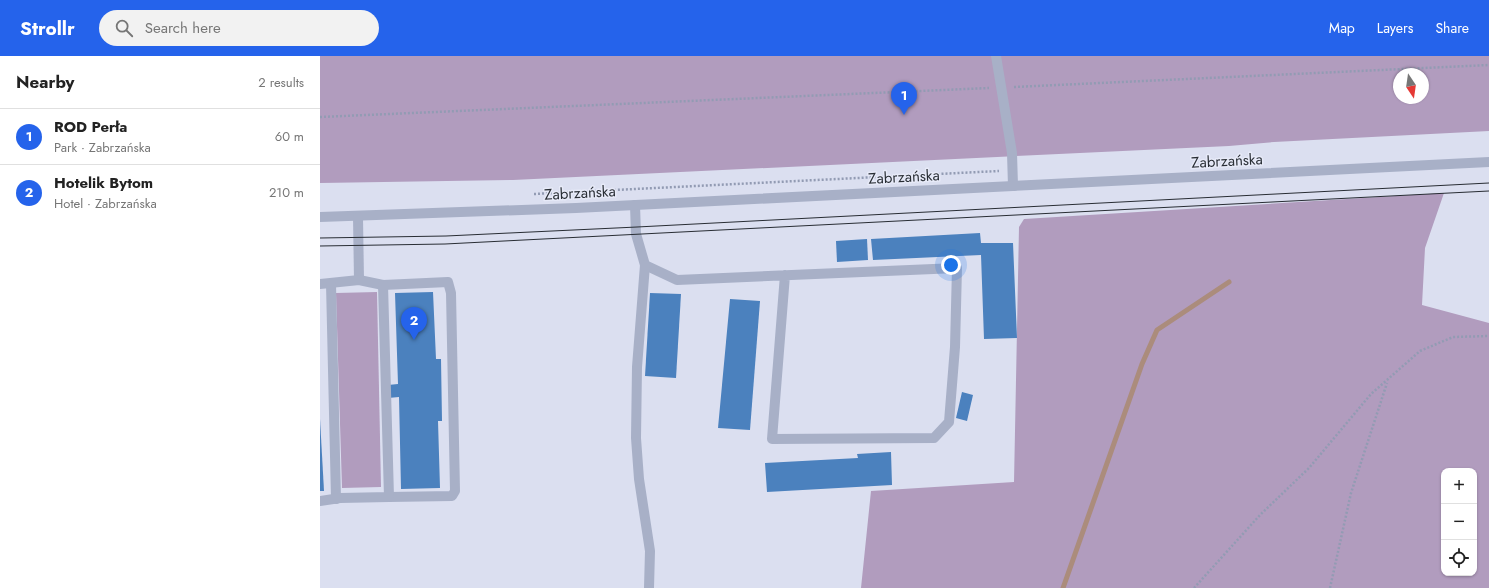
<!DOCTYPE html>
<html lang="en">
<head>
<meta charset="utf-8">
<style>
  body { margin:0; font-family:Jost,sans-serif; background:#f2f2f2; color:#222 }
  .controls { position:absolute; right:12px; bottom:12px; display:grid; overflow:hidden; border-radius:8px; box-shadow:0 1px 3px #0004 }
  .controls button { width:36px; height:36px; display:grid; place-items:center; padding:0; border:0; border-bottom:1px solid #e0e0e0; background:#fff; color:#222; font:20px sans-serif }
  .compass { position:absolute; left:1073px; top:12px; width:36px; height:36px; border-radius:50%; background:#fff; box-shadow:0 1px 3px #0004; rotate:167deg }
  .you { position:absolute; left:631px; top:209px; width:14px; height:14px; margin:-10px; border:3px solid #fff; border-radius:50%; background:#1a73e8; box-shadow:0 0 0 6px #1a73e833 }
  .badge { display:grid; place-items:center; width:26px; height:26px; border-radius:50%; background:#2563eb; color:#fff; font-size:13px; font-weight:700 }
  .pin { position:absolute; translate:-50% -33px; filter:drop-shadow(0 1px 2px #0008) }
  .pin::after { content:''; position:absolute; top:21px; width:14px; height:12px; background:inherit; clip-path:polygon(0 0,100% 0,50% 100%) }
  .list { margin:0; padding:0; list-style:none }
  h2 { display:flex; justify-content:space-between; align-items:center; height:52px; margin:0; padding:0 16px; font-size:17px }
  h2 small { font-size:13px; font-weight:400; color:#767676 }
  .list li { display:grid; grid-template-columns:26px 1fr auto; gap:12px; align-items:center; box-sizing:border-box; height:56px; padding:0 16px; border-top:1px solid #e0e0e0 }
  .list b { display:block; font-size:15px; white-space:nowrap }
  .list p { margin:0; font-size:13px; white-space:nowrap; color:#767676 }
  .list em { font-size:13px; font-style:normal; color:#767676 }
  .icon { flex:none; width:22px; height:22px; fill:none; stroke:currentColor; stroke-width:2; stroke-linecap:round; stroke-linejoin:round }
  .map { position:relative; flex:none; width:1169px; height:532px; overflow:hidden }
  header { display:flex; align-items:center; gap:24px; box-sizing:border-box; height:56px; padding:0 20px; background:#2563eb; color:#fff }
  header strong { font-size:19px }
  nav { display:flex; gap:22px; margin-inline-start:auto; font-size:14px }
  .search { width:280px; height:36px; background:#f2f2f2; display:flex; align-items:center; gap:10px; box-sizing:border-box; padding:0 14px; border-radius:22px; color:#767676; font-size:15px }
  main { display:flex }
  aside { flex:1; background:#fff }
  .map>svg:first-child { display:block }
  .green { fill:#b19cbe; fill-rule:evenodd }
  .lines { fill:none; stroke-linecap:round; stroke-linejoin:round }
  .stream { stroke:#ab8c7c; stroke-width:5 }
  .building { fill:#4b81be }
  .path { stroke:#929bb3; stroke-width:2.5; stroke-dasharray:2 2; stroke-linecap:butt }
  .minor { stroke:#a8b0c7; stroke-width:10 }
  .tram { stroke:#282d34; stroke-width:1 }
  .labels { text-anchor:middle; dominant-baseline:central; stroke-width:3; stroke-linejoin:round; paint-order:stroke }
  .street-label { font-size:15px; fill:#282d34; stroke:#e7eaf8 }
</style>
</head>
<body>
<header>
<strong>Strollr</strong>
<div class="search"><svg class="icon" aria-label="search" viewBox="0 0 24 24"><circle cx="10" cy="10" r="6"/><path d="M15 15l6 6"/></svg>Search here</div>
<nav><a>Map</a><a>Layers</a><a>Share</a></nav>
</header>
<main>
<aside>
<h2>Nearby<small>2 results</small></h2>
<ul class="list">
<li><span class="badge">1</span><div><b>ROD Perła</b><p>Park · Zabrzańska</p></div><em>60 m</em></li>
<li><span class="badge">2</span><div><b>Hotelik Bytom</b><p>Hotel · Zabrzańska</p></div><em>210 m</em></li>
</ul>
</aside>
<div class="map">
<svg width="1169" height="532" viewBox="0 0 1169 532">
  <rect width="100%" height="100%" fill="#dbdff0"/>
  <g class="green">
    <path d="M0,0H1169V75L954,86L909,90L193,124L0,127ZM1079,18H1103V42H1079Z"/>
    <path d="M1124,137L1105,192L1102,249L1169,267V532H541L551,435L694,426L699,171L704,163ZM1124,415H1154V517H1124Z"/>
    <polygon points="57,236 61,431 22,432 16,237"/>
  </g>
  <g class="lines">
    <polyline class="stream" points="743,532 822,308 837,274 909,226"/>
  </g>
  <g class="building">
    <polygon points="660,177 661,187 693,187 697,282 664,283 661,199 553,204 551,183"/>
    <polygon points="547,183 548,204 517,206 516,185"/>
    <polygon points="113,236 116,303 121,303 122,365 118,365 120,432 81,433 79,341 68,342 68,329 78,328 75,237"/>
    <polygon points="330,237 361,238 356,322 325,320"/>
    <polygon points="410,243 440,245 430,374 398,372"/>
    <polygon points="642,336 653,339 647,365 636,362"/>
    <polygon points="0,363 4,435 0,435"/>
    <polygon points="571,396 572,429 447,436 445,407 538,402 537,398"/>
  </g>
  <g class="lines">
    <g class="path">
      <polyline points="694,31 1169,9"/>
      <polyline points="0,61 669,32"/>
      <polyline points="214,138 679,115"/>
      <polyline points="874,532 940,459 989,412 1051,338 1100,295 1133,281 1169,280"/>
      <polyline points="1010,532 1031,437 1067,327"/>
    </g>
    <g class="minor">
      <polyline points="676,0 692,97 693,130"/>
      <polyline points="315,149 316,178 325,209 357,224 637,212 635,291 629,366 614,382 452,383 465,219"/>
      <polyline points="0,161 256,152 1169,106"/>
      <polyline points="38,161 39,224"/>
      <polyline points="325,209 317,311 316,382 319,423 330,495 329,532"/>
      <polyline points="0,228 39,224 63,229 128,226 131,237 135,435 132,440 69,441"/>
      <polyline points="11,228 16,443"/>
      <polyline points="0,445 20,442 69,441 63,229"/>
    </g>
    <g class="tram">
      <polyline points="0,182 126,180 317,171 1169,127"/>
      <polyline points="0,190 125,188 1169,135"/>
    </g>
  </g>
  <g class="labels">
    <g class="street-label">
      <text transform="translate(907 105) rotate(-3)">Zabrzańska</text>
      <text transform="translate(584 121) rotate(-3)">Zabrzańska</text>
      <text transform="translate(260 137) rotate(-3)">Zabrzańska</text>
    </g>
  </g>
</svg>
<div class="controls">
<button>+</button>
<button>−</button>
<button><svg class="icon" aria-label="locate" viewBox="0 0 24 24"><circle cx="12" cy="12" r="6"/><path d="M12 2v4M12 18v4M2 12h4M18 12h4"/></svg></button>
</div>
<svg class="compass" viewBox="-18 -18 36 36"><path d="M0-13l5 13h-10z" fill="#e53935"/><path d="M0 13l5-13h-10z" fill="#767676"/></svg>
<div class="you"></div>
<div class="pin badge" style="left:584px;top:59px">1</div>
<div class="pin badge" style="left:94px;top:284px">2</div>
</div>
</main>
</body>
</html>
